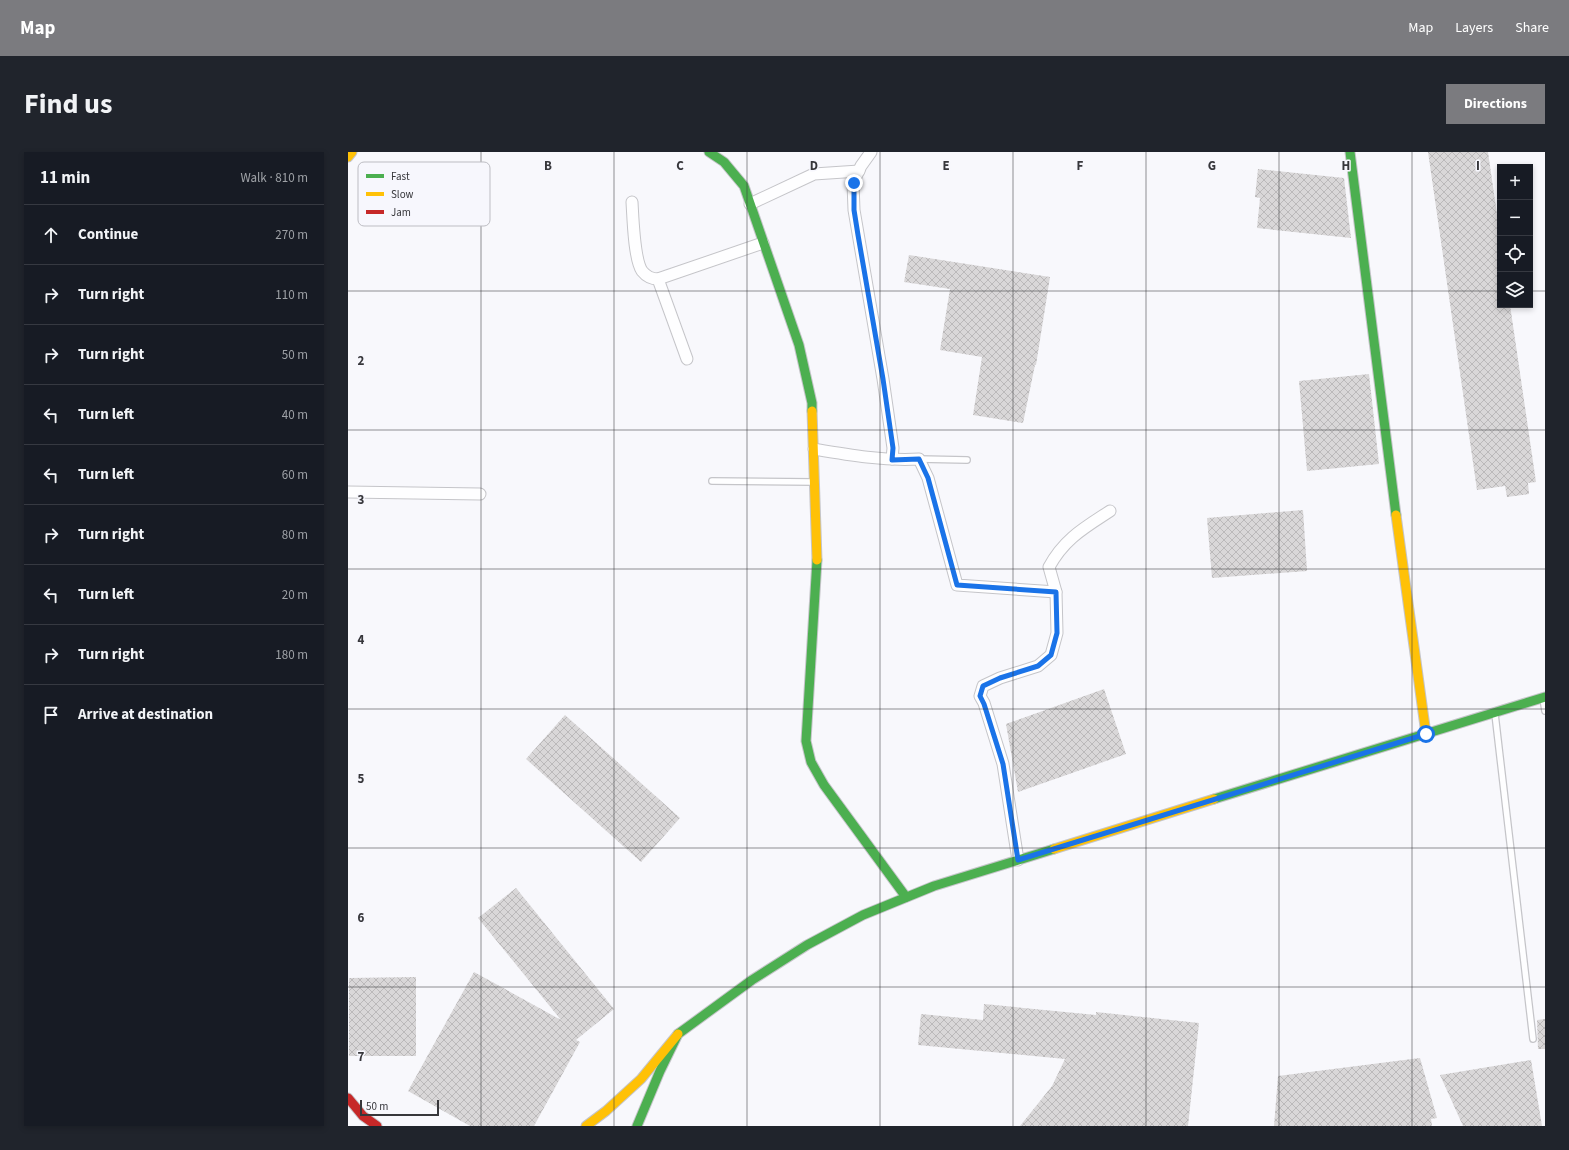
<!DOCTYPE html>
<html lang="en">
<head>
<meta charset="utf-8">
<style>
  body { margin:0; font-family:"Source Sans 3",sans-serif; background:#20242c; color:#f1f3f6 }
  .controls { position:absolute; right:12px; top:12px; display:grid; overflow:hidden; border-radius:0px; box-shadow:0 2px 6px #0003 }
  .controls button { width:36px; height:36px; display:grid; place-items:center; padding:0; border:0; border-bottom:1px solid #363941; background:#171b24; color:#f1f3f6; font:20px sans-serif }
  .scale { position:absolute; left:12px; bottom:10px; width:79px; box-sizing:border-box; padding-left:4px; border:2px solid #37373b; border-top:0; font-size:11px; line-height:14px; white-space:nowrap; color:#37373b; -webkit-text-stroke:3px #f7f7fd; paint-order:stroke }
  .stop { position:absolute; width:12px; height:12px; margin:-9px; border:3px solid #1a73e8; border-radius:50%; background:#fff }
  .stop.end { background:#1a73e8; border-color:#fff; box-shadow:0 1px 4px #0008 }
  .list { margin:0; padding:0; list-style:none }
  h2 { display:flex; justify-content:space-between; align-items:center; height:52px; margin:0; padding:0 16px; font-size:17px }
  h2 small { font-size:13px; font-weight:400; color:#9ea1a6 }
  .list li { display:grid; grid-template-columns:26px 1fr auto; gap:12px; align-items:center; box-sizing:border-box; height:60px; padding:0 16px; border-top:1px solid #363941 }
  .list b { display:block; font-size:15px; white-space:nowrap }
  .list em { font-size:13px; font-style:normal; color:#9ea1a6 }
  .icon { flex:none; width:22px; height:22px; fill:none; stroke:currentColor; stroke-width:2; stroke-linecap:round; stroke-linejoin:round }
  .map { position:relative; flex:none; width:1197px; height:974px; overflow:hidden; border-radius:0px }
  header { display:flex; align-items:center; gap:24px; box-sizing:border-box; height:56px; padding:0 20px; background:#7b7b7f; color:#fff }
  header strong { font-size:19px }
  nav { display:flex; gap:22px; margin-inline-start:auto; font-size:14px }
  .intro { display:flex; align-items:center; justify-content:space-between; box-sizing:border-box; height:96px; padding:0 24px }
  h1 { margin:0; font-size:28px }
  .button { padding:10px 18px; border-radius:0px; background:#7b7b7f; color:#fff; font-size:14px; font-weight:700 }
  main { display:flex; gap:24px; padding:0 24px }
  aside { flex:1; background:#171b24; border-radius:0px; box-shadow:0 2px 6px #0003 }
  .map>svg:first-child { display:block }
  .building { fill:url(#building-cross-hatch) }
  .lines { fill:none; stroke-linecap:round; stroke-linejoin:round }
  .lane-casing { stroke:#c5c5c9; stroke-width:8 }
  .street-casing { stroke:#c5c5c9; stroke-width:13 }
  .fast-casing { stroke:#c5c5c9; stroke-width:11 }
  .slow-casing { stroke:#c5c5c9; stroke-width:11 }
  .jam-casing { stroke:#c5c5c9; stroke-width:11 }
  .lane { stroke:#fefeff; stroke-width:5.5 }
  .street { stroke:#fefeff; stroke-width:11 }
  .fast { stroke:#4caf50; stroke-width:9 }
  .slow { stroke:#ffc107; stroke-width:9 }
  .jam { stroke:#c62828; stroke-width:9 }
  .route { stroke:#1a73e8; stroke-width:5 }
  .grid { fill:none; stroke:#37373b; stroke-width:1; stroke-opacity:0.55 }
  .key { fill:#f7f7fd; stroke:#bdbdc3; stroke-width:1 }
  .key-label { font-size:11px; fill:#37373b }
  .grid-label { font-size:13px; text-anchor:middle; font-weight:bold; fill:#37373b; stroke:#f7f7fd; stroke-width:3; stroke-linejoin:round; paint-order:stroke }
</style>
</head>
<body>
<header>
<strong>Map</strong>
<nav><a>Map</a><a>Layers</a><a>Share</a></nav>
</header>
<div class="intro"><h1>Find us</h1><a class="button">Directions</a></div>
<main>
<aside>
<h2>11 min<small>Walk · 810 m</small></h2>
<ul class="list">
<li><svg class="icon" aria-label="ahead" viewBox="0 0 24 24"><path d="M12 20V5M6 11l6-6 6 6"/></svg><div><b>Continue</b></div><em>270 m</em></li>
<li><svg class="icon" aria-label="right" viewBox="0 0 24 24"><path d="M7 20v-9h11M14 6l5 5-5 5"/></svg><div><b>Turn right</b></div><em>110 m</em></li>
<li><svg class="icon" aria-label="right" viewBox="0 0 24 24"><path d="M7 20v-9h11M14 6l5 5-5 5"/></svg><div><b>Turn right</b></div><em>50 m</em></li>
<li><svg class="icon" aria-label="left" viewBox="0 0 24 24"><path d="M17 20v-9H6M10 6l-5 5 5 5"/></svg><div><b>Turn left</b></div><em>40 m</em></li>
<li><svg class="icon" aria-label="left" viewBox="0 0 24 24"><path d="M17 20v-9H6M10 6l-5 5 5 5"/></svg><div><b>Turn left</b></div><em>60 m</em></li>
<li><svg class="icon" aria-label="right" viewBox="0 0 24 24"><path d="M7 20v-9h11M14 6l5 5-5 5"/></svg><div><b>Turn right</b></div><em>80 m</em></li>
<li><svg class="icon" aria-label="left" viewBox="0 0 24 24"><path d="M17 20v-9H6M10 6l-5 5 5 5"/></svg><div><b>Turn left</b></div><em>20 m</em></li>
<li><svg class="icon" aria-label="right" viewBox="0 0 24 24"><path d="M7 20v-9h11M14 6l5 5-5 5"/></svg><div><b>Turn right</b></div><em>180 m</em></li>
<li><svg class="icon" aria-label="arrive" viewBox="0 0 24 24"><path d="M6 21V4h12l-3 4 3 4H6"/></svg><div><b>Arrive at destination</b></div></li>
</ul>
</aside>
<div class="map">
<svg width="1197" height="974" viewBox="0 0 1197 974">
  <defs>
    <pattern id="building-cross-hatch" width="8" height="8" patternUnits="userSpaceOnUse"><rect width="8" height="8" fill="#d9d7d8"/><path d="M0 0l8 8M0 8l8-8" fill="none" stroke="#bbb9ba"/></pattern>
  </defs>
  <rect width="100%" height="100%" fill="#f8f8fc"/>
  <g class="building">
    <polygon points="1080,0 1140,0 1152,83 1152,153 1162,153 1188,330 1180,331 1181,342 1159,345 1157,334 1129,338"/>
    <polygon points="910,17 996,26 1003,86 909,76 912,46 907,45"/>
    <polygon points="561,103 702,125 688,213 687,213 675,271 625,263 634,205 592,198 602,137 556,130"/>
    <polygon points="1021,222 1031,312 959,319 951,229"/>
    <polygon points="955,358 959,419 864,426 859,366"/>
    <polygon points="756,537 778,602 670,640 658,572"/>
    <polygon points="217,563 332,666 293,710 178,607"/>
    <polygon points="168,736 266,857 228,888 232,890 186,974 122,974 60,939 126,820 213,868 130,766"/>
    <polygon points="68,825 68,904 1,904 1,826"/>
    <polygon points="636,852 748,863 748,860 851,871 840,974 672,974 704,934 717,907 570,893 573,862 635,868"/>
    <polygon points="1197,867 1197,897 1190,897 1189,868"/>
    <polygon points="1072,906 1089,966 1083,967 1084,974 926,974 930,924"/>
    <polygon points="1183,908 1194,974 1115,974 1092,923"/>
  </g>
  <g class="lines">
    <g class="lane-casing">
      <g id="lane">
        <polyline points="571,307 619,308"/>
        <polyline points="364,329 465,330"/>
        <polyline points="1195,546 1197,559"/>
        <polyline points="1147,562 1185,887"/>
      </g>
    </g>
    <g class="street-casing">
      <g id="street">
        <polyline points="523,0 513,14 505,31 506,58 535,227 545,296 544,307"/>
        <path d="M284,50C285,66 286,107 294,119C298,124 303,127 310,127L415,91"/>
        <polyline points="402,52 466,22 511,19"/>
        <polyline points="310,127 339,207"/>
        <path d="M466,297C501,303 535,309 571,307L580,326L609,433L708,440"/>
        <polyline points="0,340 132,342"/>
        <path d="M670,708L655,612L636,551L632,544L635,534L652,526L690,514L703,503L709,481L708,440L701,415C716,387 736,376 762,359"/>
      </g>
    </g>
    <g class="fast-casing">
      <g id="fast">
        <polyline points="361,0 376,10 396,34 451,193 464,251 464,259"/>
        <polyline points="1002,0 1048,363"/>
        <polyline points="469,408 458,589 463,610 476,633 558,745"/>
        <polyline points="866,647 1197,545"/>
        <polyline points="289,974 312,919 330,882 404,828 459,793 515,763 586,734 706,697"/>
      </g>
    </g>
    <g class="slow-casing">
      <g id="slow">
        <polyline points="0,5 4,0"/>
        <polyline points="464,259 469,408"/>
        <polyline points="1048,363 1078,582"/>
        <polyline points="706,697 866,647"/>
        <polyline points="238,974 258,959 293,927 330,882"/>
      </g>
    </g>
    <g class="jam-casing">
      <polyline id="jam" points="0,946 15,964 29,974"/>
    </g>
    <use href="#lane" class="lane"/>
    <use href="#street" class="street"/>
    <use href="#fast" class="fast"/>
    <use href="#slow" class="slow"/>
    <use href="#jam" class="jam"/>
  </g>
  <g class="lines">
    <polyline class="route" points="506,31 506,58 510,83 535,227 545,296 544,308 571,307 580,326 609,433 708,440 709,481 703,503 690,514 652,526 635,534 632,544 636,552 655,612 670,708 1078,582"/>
  </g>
  <path class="grid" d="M133,0V974M266,0V974M399,0V974M532,0V974M665,0V974M798,0V974M931,0V974M1064,0V974M0,139H1152M1182,139H1197M0,278H1197M0,417H1197M0,557H1197M0,696H1197M0,835H1197"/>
  <rect x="10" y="10" width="132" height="64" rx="6" class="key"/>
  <rect x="18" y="22" width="18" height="4" fill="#4caf50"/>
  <rect x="18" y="40" width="18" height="4" fill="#ffc107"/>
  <rect x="18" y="58" width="18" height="4" fill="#c62828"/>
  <g class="key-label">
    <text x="43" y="28">Fast</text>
    <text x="43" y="46">Slow</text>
    <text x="43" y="64">Jam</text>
  </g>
  <g class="grid-label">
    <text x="200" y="18">B</text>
    <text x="332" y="18">C</text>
    <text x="466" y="18">D</text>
    <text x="598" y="18">E</text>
    <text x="732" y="18">F</text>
    <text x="864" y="18">G</text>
    <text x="998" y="18">H</text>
    <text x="1130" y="18">I</text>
    <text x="13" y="213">2</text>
    <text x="13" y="352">3</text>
    <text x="13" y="492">4</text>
    <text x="13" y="631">5</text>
    <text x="13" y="770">6</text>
    <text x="13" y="909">7</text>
  </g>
</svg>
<div class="controls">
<button>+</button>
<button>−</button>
<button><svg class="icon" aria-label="locate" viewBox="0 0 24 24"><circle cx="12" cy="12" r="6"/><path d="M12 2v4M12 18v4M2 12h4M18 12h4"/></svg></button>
<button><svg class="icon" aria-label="layers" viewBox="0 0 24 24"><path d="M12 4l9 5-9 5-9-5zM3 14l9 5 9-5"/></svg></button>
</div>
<div class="scale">50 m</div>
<div class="stop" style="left:1078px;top:582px"></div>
<div class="stop end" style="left:506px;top:31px"></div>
</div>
</main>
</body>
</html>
